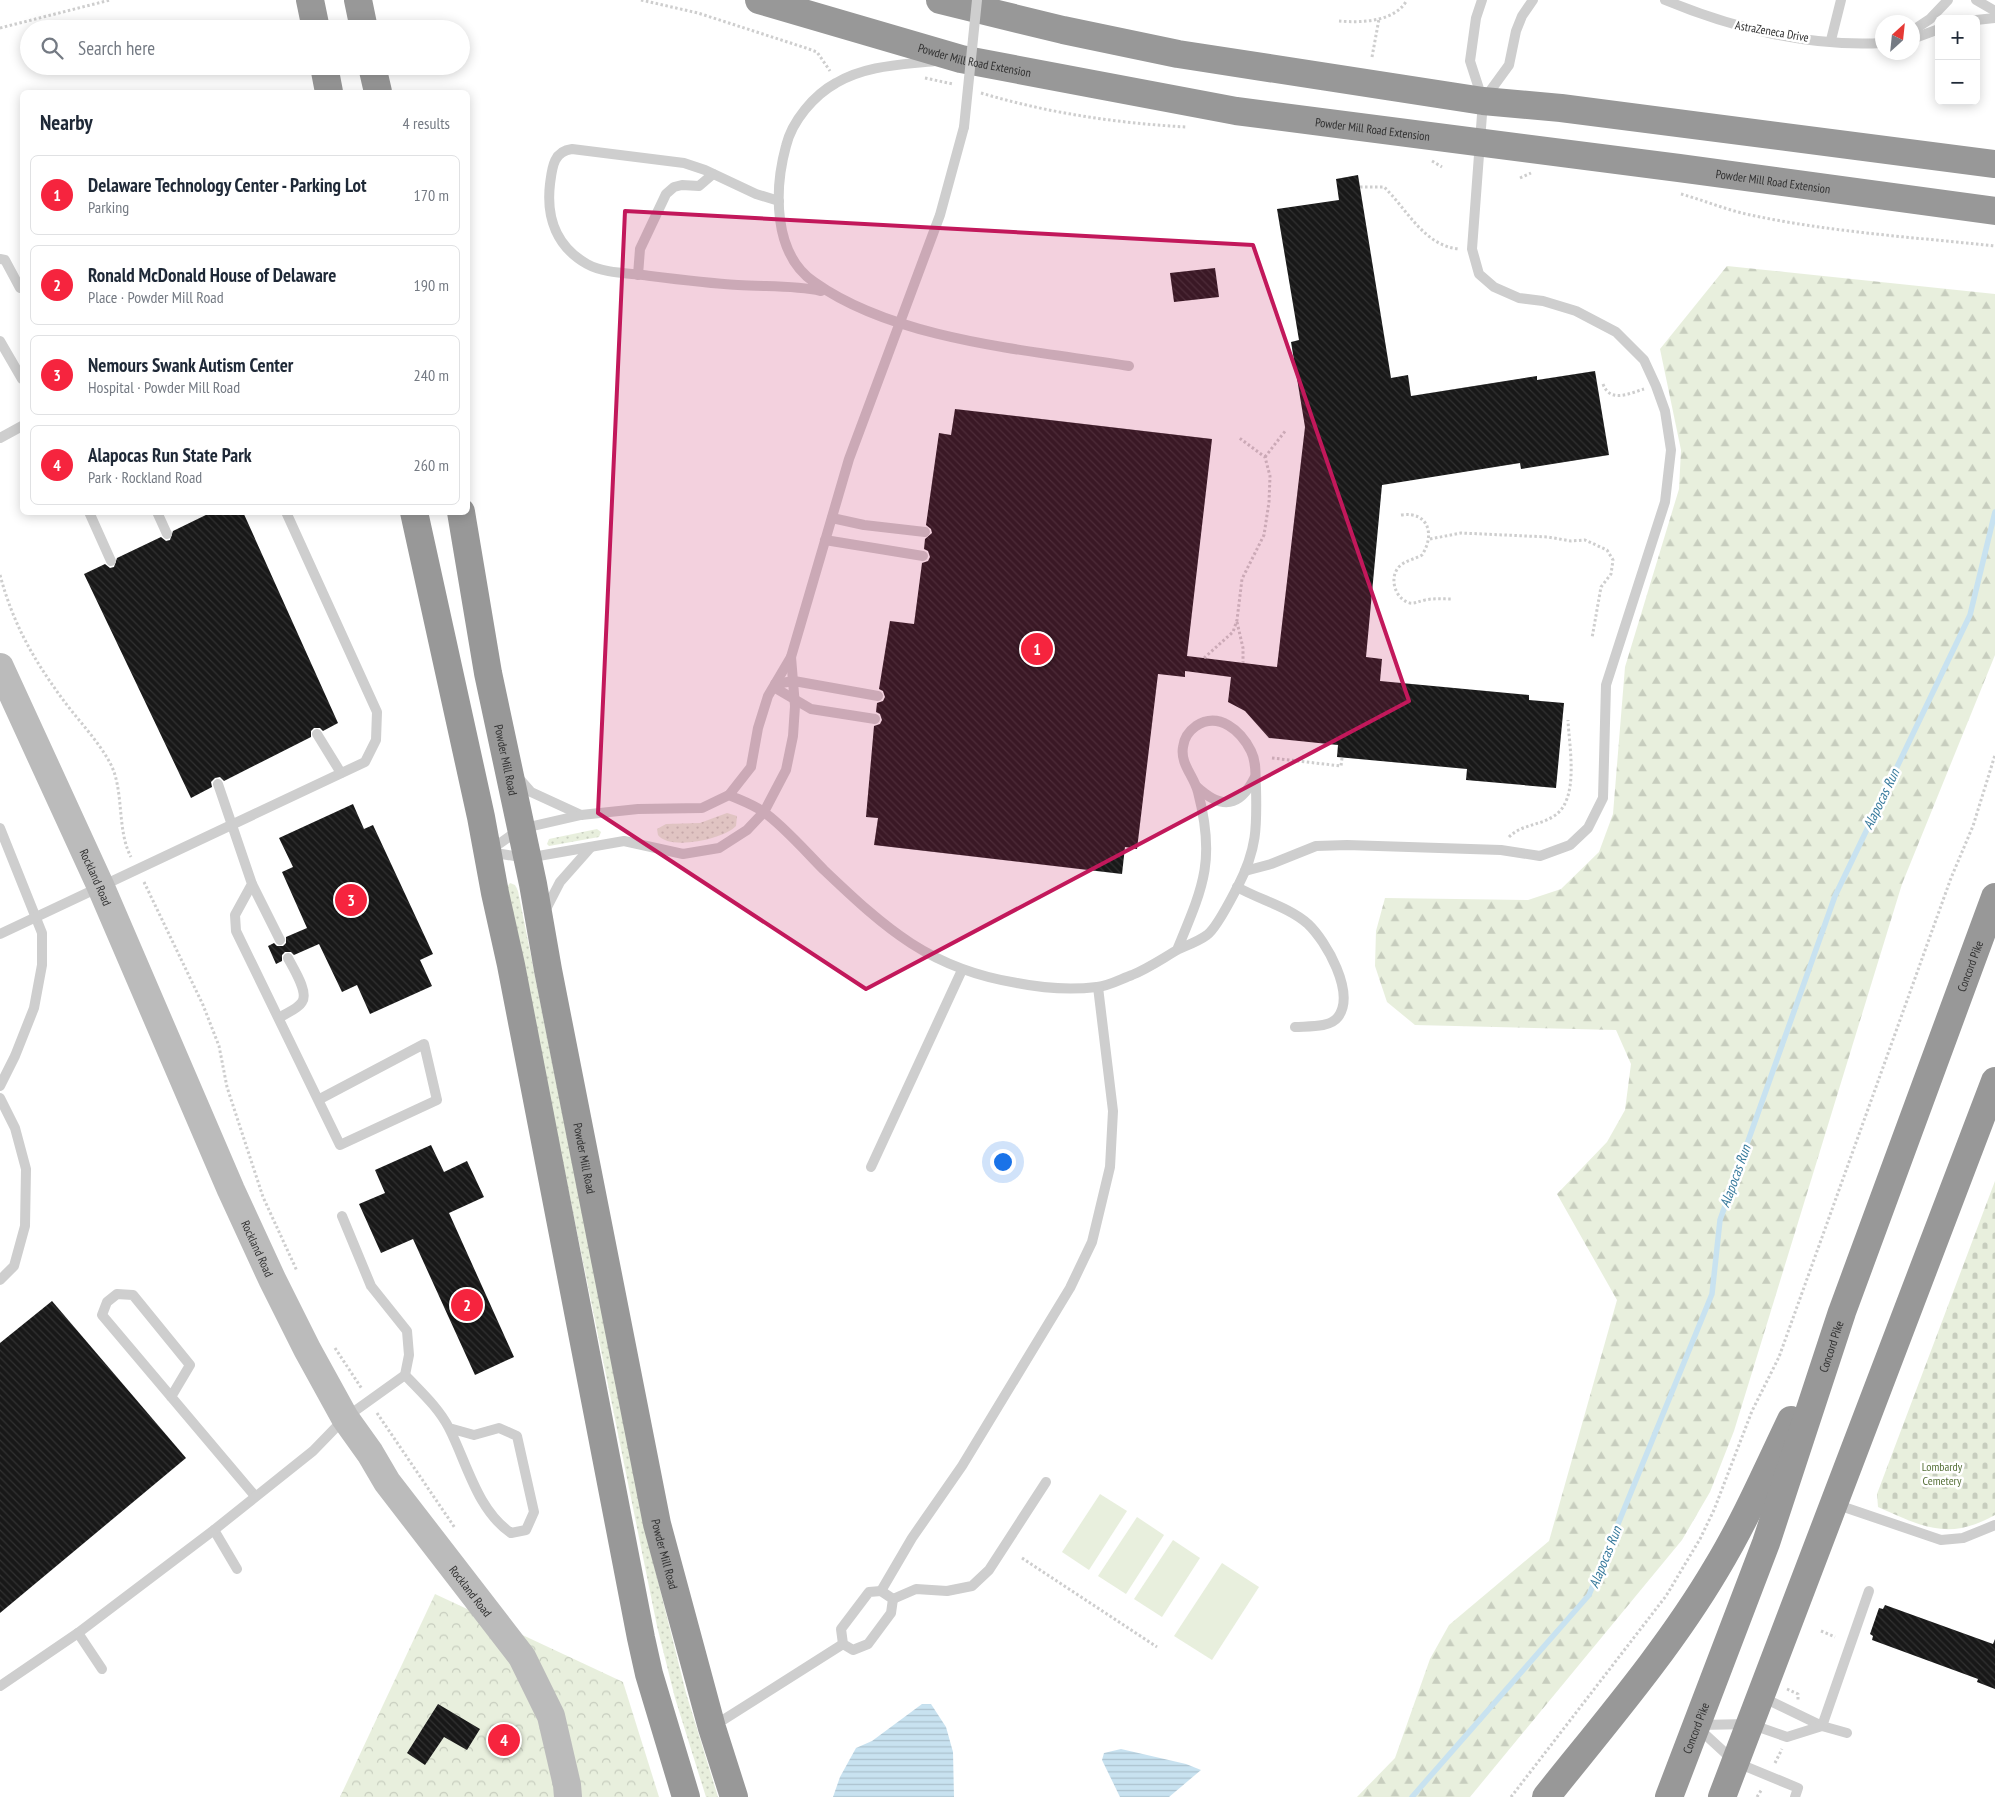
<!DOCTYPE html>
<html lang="en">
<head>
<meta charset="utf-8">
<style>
  body { margin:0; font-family:"PT Sans Narrow",sans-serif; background:#f2f2f3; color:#1f2937 }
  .controls { position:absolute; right:15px; top:15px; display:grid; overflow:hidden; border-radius:8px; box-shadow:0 2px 12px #0003 }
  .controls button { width:45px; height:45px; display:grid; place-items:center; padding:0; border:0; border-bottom:1px solid #e0e1e3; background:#fff; color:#1f2937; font:25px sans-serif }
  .compass { position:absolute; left:1875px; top:15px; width:45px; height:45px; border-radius:50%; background:#fff; box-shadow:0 2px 12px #0003; rotate:27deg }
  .you { position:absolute; left:1002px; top:1161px; width:18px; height:18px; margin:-12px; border:4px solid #fff; border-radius:50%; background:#1a73e8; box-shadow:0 0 0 8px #1a73e833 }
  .badge { display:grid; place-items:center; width:32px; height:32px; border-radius:50%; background:#f6243e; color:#fff; font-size:16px; font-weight:700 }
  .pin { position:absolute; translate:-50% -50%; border:2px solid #fff; box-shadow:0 1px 5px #0006 }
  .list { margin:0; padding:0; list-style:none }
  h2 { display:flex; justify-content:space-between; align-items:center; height:65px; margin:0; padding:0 20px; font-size:21px }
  h2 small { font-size:16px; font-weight:400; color:#747a83 }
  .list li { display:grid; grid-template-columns:32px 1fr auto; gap:15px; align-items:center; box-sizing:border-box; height:80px; margin:0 10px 10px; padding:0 10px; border:1px solid #e0e1e3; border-radius:8px }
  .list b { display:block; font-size:19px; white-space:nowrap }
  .list p { margin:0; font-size:16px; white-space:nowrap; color:#747a83 }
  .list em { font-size:16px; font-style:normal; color:#747a83 }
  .icon { flex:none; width:28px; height:28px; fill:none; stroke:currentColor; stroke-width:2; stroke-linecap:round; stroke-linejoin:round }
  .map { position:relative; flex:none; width:1995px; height:1797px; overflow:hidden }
  .search { position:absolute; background:#fff; box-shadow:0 2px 12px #0003; left:20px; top:20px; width:450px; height:55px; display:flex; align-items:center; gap:12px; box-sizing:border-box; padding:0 18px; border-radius:28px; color:#747a83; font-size:19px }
  .panel { position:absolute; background:#fff; box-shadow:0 2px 12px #0003; left:20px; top:90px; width:450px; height:425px; border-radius:8px }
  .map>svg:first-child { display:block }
  .grass { fill:url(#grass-dots) }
  .forest { fill:url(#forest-firs) }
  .cemetery { fill:url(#cemetery-stones) }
  .park { fill:url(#park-crowns) }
  .pitch { fill:#e8efdd }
  .water { fill:url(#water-rules) }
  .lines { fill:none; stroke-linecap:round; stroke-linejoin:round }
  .stream { stroke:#c8e2f0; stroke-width:5.5 }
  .building { fill:url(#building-back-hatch) }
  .path { stroke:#cecece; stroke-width:3; stroke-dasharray:2.5 2.5; stroke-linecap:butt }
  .lane { stroke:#cecece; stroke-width:10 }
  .secondary { stroke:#bbb; stroke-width:28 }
  .highway { stroke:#989898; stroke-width:28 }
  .lane-bridge { stroke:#cecece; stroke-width:10 }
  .marked { fill:#c2185b; fill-opacity:0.2; stroke:#c2185b; stroke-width:4; stroke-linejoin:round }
  .labels { text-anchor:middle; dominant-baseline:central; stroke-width:5; stroke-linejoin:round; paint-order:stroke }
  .street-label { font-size:12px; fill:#313131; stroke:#fff }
  .park-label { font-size:12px; fill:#567139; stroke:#fff }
  .water-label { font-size:14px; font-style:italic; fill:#36799c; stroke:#fff }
</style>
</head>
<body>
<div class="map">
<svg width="1995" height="1797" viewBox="0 0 1995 1797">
  <defs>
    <pattern id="grass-dots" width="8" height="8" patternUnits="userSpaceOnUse" patternTransform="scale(1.25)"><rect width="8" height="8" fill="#e8efdd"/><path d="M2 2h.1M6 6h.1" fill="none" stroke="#c7cdbe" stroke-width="1.8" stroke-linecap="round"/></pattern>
    <pattern id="forest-firs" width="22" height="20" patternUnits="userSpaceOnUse" patternTransform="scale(1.25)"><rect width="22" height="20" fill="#e8efdd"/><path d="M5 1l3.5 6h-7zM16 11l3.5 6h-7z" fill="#c7cdbe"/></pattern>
    <pattern id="cemetery-stones" width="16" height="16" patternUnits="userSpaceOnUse" patternTransform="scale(1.25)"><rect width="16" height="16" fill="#e8efdd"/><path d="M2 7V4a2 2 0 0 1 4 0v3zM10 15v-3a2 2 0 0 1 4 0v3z" fill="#c7cdbe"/></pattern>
    <pattern id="park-crowns" width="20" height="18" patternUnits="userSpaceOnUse" patternTransform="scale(1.25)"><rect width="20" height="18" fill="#e8efdd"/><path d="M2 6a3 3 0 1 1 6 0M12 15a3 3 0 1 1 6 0" fill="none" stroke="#c7cdbe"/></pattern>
    <pattern id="water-rules" width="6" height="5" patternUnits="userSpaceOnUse" patternTransform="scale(1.25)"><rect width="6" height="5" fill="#c8e2f0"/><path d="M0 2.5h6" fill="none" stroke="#acc2ce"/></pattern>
    <pattern id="building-back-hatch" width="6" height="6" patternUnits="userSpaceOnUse" patternTransform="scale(1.25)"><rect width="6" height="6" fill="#181818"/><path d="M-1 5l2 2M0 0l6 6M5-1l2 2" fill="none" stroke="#313131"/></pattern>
  </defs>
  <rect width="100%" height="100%" fill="#fff"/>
  <g class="grass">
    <path d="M727,813L737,816L736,826C724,839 670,851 658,835L657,829L666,824L700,823Z"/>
    <polygon points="597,829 601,832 599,837 549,846 547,844 549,839"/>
    <polygon points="510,883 515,885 518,891 648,1541 686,1693 718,1797 706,1797 675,1698 657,1626 507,887"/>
  </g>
  <polygon class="forest" points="1727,266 1995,294 1995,655 1902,884 1734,1431 1710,1492 1682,1540 1470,1797 1357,1797 1395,1758 1430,1659 1449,1625 1549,1541 1617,1300 1557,1194 1607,1142 1625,1110 1631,1064 1616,1030 1415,1025 1387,1002 1375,966 1376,931 1385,898 1528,900 1561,889 1599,852 1613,814 1625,667 1679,489 1681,450 1660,349"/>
  <path class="cemetery" d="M1995,1181V1515C1949,1541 1923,1527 1878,1507L1877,1494Z"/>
  <polygon class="park" points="435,1594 623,1682 659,1797 340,1797"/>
  <g class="pitch">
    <polygon points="1100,1494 1127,1511 1089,1570 1062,1552"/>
    <polygon points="1137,1517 1164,1535 1126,1594 1098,1576"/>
    <polygon points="1173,1540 1200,1558 1162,1617 1134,1599"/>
    <polygon points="1222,1563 1259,1587 1212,1660 1174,1636"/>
  </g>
  <g class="water">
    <polygon points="922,1704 931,1704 946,1727 953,1752 954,1797 833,1797 840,1777 856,1748 872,1741"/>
    <polygon points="1121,1749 1186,1764 1201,1770 1169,1797 1120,1797 1102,1760 1104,1753"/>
  </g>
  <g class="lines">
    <polyline class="stream" points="1412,1797 1589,1595 1712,1294 1720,1220 1835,896 1970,615 1995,512"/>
  </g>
  <g class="building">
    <polygon points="1358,175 1391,378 1408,375 1411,396 1537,376 1537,380 1595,371 1609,455 1521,469 1520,463 1382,485 1366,657 1382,659 1380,681 1529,695 1529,700 1564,703 1556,788 1466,780 1467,769 1337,757 1338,745 1269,738 1245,711 1228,702 1231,677 1185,671 1185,677 1158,674 1137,849 1125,847 1122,874 874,845 878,818 866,817 874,726 880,724 882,720 880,714 876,712 877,703 883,701 885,697 883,691 879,689 890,621 914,624 922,563 928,561 930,557 928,551 924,549 925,539 932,533 931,529 926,525 939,433 951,435 955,409 1212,439 1187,656 1277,667 1305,427 1291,342 1299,340 1277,209 1339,200 1336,179"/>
    <polygon points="1215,268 1219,297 1174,302 1170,273"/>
    <polygon points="212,512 243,512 338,723 323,731 320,728 314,728 311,731 311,737 224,781 220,777 215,778 211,782 212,787 191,798 84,574 105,564 110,568 114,567 117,558 161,537 166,541 170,540 173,531"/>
    <polygon points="353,804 364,829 373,825 433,954 420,960 432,986 370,1014 357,985 342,992 319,944 294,955 291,952 285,952 282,955 282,961 276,964 268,946 274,943 277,946 283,946 286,943 286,937 307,928 282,872 293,867 279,838"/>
    <polygon points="431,1145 444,1172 467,1161 484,1197 449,1213 514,1357 475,1375 413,1239 381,1253 359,1204 385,1193 375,1170"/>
    <polygon points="52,1301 186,1458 0,1613 0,1343"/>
    <polygon points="1885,1605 1993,1644 1995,1639 1995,1689 1977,1682 1978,1679 1872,1640 1873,1636 1870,1634 1879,1608 1883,1609"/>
    <polygon points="438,1704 480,1729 467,1750 444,1737 425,1765 407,1753"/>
  </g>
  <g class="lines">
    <g class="path">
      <polyline points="641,0 698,13 806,48 817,52 830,71"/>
      <path d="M1339,21C1361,23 1395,22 1407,0"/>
      <polyline points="0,28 110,0"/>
      <polyline points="1372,57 1379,19"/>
      <polyline points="925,78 953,84"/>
      <path d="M981,93C1048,113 1116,123 1186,127"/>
      <polyline points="1432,161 1442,167"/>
      <polyline points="1520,178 1531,173"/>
      <path d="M1360,187H1384C1407,209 1424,246 1459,249"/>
      <path d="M1681,194C1703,200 1724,209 1746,214C1828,232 1912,237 1995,246"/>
      <path d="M1603,384C1610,403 1628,394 1644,389"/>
      <polyline points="1265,457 1286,430"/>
      <path d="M1401,515C1429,511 1435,535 1422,555C1415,559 1407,560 1401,565C1388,575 1394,599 1410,603C1415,604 1419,601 1425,600C1434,598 1443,599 1452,599"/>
      <polyline points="1430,539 1461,533 1548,537 1571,541 1585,540 1607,550 1613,560 1611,574 1601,587 1592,638"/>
      <path d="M0,575C13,623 32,657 61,697C76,718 96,738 109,761C125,788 116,829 131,857"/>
      <polyline points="1237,622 1243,648 1243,663"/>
      <polyline points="1204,658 1233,632 1237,620 1242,579 1264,535 1269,502 1270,476 1265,457 1238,437"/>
      <polyline points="1272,758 1341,766 1342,758"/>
      <path d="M1509,837C1522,824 1539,826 1554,816C1580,800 1569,746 1568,720"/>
      <polyline points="144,882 203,1005 219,1046 227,1087 263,1197 297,1271"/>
      <polyline points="335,1348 362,1389"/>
      <polyline points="377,1413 455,1528"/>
      <polyline points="1022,1558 1157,1647"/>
      <polyline points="1821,1631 1835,1637"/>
      <polyline points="1787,1689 1798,1694 1798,1700"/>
      <polyline points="1775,1763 1782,1749"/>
      <polyline points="1511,1797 1666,1596 1700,1539 1714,1510 1752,1411 1779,1357 1951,878 1973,826 1995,755"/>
      <polyline points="1757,1797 1762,1789"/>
    </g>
    <g class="lane">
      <path d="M1665,0C1732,28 1809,47 1882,43"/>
      <polyline points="1976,0 1995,11"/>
      <polyline points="1976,20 1995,18"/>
      <polyline points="1912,31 1930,19 1948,0"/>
      <polyline points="1912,39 1939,29"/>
      <polyline points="1831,40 1841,0"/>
      <path d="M935,61C901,65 867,65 836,83C814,95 792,121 786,146C774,190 773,254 814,282C897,341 1030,350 1129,366"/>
      <polyline points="1485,98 1509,65 1516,31 1522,16 1533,0"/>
      <path d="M779,201L756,194L705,170L684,163L572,149C553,151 552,169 550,184C546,218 557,247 587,264C603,273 625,273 643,275C675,279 706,283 738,285C766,287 794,285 821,291"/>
      <polyline points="0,259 5,260 20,288"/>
      <polyline points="638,275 640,249 666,194 674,187 682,185 699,186 713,174"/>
      <polyline points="0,341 22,379"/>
      <polyline points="0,438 22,426"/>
      <polyline points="89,512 111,561"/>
      <polyline points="157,512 167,534"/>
      <polyline points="832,518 864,525 925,532"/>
      <polyline points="825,540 923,556"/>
      <polyline points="875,719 811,709 777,689 775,684 794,681 878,696"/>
      <polyline points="317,734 341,773"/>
      <polyline points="517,776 531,792 581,815"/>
      <polyline points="218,784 252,884 235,915 236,931 340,1145 437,1100 424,1044 318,1100"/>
      <path d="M1197,787C1222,810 1240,807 1255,777"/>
      <path d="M729,795C740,800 752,804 762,811C780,822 808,854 824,870C886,929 930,969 1017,983C1042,988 1072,990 1097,987C1109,986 1121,979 1132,975C1149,968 1163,958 1179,949C1188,945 1199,941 1207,935C1217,928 1232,897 1238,886C1257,849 1257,827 1256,788C1255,775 1257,763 1251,751C1241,731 1219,711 1196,726C1189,731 1184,738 1183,747C1180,764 1194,776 1198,792C1216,861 1203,887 1177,950"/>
      <polyline points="0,828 42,933 42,965 34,1008 15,1056 0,1086"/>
      <polyline points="489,851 520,829 581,815 638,809 702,808 729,795 751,767 758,728 768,696 791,657 849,459 940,215 964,127"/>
      <polyline points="489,852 527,858 624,841 683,854 719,848 747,830 764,812 786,770 793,736 795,706 791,657"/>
      <polyline points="1245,871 1271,864 1316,846 1347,845 1501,850 1540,856 1570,845 1588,828 1603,798 1606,685 1665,502 1671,450 1665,411 1656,386 1644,360 1616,332 1576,311 1543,301 1519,298 1494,287 1479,274 1472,249 1483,101 1470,61 1476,18 1482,0"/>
      <polyline points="252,884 280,940"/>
      <path d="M1237,887C1260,900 1289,907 1308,924C1326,941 1356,993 1338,1017C1330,1028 1308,1026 1295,1027"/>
      <polyline points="544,913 560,882 591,847"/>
      <polyline points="0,934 365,762 376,740 377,712 286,512"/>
      <path d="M279,1018C286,1013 298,1009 302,1002C309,992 293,968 288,958"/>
      <polyline points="0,1098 15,1128 26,1169 25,1226 14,1266 0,1280"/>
      <polyline points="871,1167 962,970"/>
      <path d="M405,1375C421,1392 438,1407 449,1428C467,1463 477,1510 511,1533L526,1530L534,1512L517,1436L499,1428L474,1435L449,1428"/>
      <polyline points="171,1397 190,1365 133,1295 117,1294 107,1302 102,1315 255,1496"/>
      <polyline points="1835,1504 1941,1540 1963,1538 1995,1525"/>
      <polyline points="214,1530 237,1569"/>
      <polyline points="881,1591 912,1538 962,1466 1070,1288 1092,1242 1110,1167 1113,1111 1098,987"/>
      <polygon points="881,1591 893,1599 891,1613 868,1644 853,1650 843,1644 841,1629 869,1592"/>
      <polyline points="893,1599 916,1589 947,1591 972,1586 989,1570 1046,1482"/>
      <polyline points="78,1633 102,1669"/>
      <polyline points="0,1686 78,1633 214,1530 313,1451 345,1418 405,1375 409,1355 407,1331 371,1286 342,1216"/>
      <polyline points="1762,1697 1822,1726 1847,1733"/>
      <polyline points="1699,1725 1750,1724 1787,1737 1822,1726"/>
      <polyline points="1822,1726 1869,1591"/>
      <polyline points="712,1727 843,1644"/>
      <polyline points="1697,1727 1735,1762 1798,1788 1795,1797"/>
    </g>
    <path class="secondary" id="s1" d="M0,667L100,885L231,1190L272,1279L307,1349L345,1418L370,1453L387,1482L522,1657L551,1716L567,1785L568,1797"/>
    <g class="highway">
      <polyline points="310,0 316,29"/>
      <polyline points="358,0 364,29"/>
      <path id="s2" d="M759,0L961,59L1236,111L1679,168L1995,211"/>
      <polyline points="940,0 1063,30 1178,54 1483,101 1561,108 1995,164"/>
      <polyline points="324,66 329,92"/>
      <polyline points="372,66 378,92"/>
      <polyline points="414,512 481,817 495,893 511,965 641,1638 649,1674 686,1797"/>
      <path id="s3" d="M461,512L488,673L533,884L548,970L657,1524L712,1728L734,1797"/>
      <path d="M1546,1797C1605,1723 1668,1650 1716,1569C1745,1521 1767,1470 1791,1420"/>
      <path id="s4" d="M1669,1797L1766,1543L1842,1312L1995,897"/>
      <polyline points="1722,1797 1995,1081"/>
    </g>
    <polyline class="lane-bridge" points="964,127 977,0"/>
  </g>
  <path class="marked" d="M625,211L1253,245L1409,701L866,989L598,813Z"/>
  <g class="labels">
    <g class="street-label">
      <text transform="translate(1772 31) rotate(10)">AstraZeneca Drive</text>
      <text stroke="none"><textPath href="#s2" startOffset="224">Powder Mill Road Extension</textPath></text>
      <text stroke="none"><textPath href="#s2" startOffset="628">Powder Mill Road Extension</textPath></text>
      <text stroke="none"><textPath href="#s2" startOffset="1032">Powder Mill Road Extension</textPath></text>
      <text stroke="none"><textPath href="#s3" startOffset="252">Powder Mill Road</textPath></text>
      <text stroke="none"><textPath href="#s1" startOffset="231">Rockland Road</textPath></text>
      <text stroke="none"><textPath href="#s4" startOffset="884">Concord Pike</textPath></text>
      <text stroke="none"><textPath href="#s3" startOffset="658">Powder Mill Road</textPath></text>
      <text stroke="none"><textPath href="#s1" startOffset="636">Rockland Road</textPath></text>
      <text stroke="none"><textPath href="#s4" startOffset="479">Concord Pike</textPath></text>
      <text stroke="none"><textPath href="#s3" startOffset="1062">Powder Mill Road</textPath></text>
      <text stroke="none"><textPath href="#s1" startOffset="1041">Rockland Road</textPath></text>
      <text stroke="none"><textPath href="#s4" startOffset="74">Concord Pike</textPath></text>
    </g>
    <g class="park-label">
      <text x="1942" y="1466">Lombardy<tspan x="1942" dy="14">Cemetery</tspan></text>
    </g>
    <g class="water-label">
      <text transform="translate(1881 799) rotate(-64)">Alapocas Run</text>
      <text transform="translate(1735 1176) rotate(-70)">Alapocas Run</text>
      <text transform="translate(1605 1557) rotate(-68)">Alapocas Run</text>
    </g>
  </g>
</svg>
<div class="controls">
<button>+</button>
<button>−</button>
</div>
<svg class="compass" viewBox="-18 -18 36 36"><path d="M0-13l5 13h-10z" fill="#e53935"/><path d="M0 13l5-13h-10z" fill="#747a83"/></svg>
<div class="you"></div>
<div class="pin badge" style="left:1037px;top:649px">1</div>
<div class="pin badge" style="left:467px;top:1305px">2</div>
<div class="pin badge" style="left:351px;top:900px">3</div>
<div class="pin badge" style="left:504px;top:1740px">4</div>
<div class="search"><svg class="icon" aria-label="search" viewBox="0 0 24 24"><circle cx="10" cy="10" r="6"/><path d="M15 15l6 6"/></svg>Search here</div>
<section class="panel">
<h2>Nearby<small>4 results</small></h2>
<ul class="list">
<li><span class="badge">1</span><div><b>Delaware Technology Center - Parking Lot</b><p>Parking</p></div><em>170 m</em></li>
<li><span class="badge">2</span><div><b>Ronald McDonald House of Delaware</b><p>Place · Powder Mill Road</p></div><em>190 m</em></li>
<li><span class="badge">3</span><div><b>Nemours Swank Autism Center</b><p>Hospital · Powder Mill Road</p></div><em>240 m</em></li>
<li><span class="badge">4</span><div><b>Alapocas Run State Park</b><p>Park · Rockland Road</p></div><em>260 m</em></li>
</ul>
</section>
</div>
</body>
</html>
